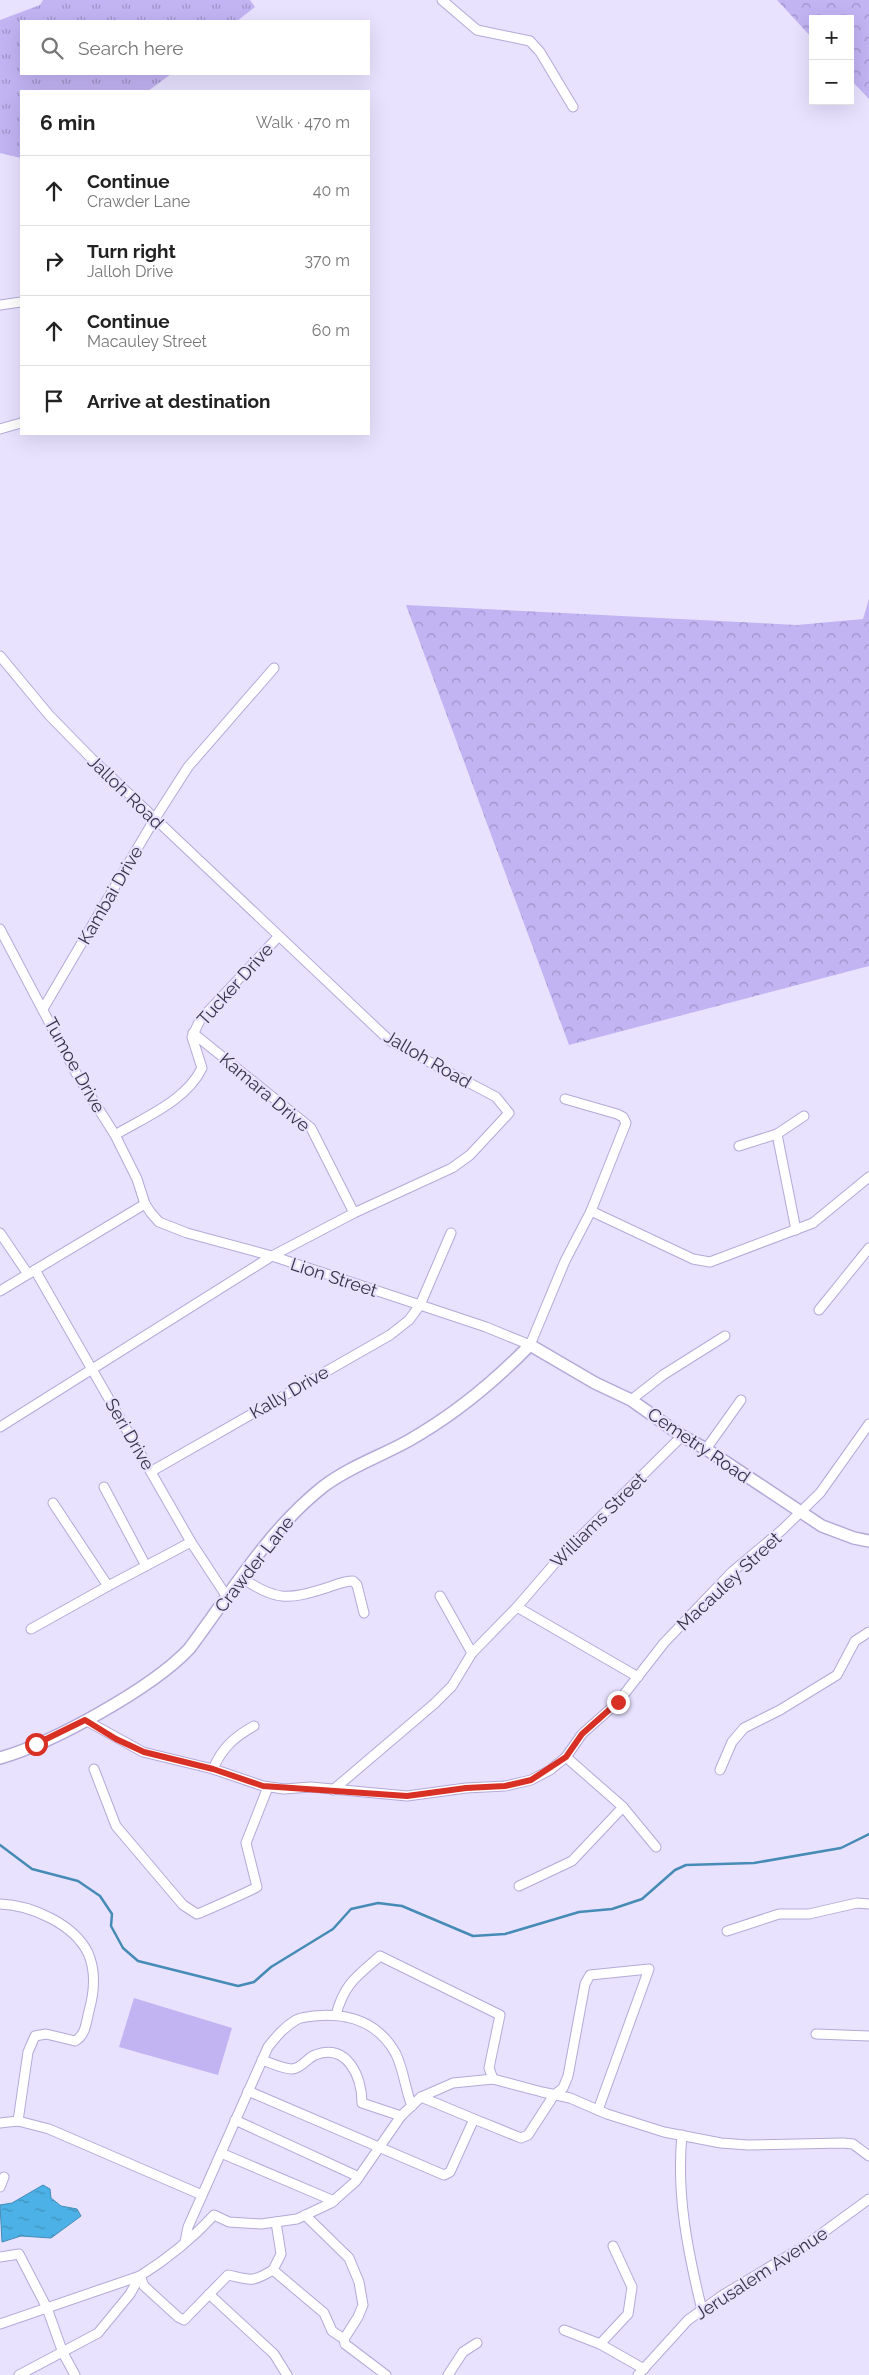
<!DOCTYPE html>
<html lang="en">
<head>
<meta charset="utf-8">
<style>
  body { margin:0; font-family:Raleway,sans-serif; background:#f2f2f2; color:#222 }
  .controls { position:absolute; right:15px; top:15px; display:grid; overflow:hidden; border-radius:0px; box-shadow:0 5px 20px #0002 }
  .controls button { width:45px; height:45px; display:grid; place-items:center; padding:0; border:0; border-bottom:1px solid #e0e0e0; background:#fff; color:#222; font:25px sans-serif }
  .stop { position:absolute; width:15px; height:15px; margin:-11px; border:4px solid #d93025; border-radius:50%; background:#fff }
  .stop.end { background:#d93025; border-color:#fff; box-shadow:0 1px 5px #0008 }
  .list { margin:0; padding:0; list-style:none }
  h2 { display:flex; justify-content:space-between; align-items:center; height:65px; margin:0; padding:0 20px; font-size:21px }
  h2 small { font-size:16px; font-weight:400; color:#767676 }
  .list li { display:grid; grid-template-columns:32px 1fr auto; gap:15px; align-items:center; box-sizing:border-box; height:70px; padding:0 20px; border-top:1px solid #e0e0e0 }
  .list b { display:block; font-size:19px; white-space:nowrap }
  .list p { margin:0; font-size:16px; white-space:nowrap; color:#767676 }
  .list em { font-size:16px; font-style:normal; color:#767676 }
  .icon { flex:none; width:28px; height:28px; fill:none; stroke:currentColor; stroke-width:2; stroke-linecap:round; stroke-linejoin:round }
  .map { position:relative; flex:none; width:869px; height:2375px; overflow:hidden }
  .search { position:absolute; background:#fff; box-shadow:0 5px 20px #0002; left:20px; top:20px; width:350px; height:55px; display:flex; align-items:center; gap:12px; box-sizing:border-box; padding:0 18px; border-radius:0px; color:#767676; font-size:19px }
  .panel { position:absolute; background:#fff; box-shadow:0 5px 20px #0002; left:20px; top:90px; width:350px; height:345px; border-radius:0px }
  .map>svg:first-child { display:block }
  .grass { fill:url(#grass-tufts) }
  .forest { fill:url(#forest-crowns) }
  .pitch { fill:#c2b3f3 }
  .water { fill:url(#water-ripples); stroke:#468bb6 }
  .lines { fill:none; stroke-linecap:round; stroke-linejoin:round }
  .stream { stroke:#468bb6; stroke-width:2.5 }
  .minor-casing { stroke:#b4a9d7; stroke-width:11 }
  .tertiary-casing { stroke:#b4a9d7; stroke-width:14 }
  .minor { stroke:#fff; stroke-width:9 }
  .tertiary { stroke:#fff; stroke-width:11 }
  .route { stroke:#d93025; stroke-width:6 }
  .labels { text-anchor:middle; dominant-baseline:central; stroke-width:4.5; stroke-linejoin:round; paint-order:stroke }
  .street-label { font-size:18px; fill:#383346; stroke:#e8e2ff }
</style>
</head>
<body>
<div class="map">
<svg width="869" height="2375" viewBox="0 0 869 2375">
  <defs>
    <pattern id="grass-tufts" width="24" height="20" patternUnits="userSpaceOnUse" patternTransform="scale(1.25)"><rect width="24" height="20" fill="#c2b3f3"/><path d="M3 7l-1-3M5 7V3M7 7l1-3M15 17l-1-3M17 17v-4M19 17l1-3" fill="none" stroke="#9f92c7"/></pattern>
    <pattern id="forest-crowns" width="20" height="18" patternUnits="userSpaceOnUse" patternTransform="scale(1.25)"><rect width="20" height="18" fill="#c2b3f3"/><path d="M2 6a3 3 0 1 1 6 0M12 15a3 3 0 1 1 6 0" fill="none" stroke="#9f92c7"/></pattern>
    <pattern id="water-ripples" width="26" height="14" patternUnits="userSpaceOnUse" patternTransform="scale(1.25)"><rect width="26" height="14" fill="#4cb1e6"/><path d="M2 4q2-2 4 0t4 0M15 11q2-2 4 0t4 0" fill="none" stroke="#4091bc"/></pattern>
  </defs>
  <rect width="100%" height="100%" fill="#e8e2ff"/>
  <polygon class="grass" points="43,0 250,0 255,7 237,21 21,21 21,74 171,74 148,91 21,91 21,158 0,153 0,20 40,5"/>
  <g class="forest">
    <polygon points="777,0 869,0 869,99 850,79 850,19 813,19 813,39"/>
    <polygon points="869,599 869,966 569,1045 406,605 797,625 863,619"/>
  </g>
  <polygon class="pitch" points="134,1998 232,2028 218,2075 119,2047"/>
  <polygon class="water" points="43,2185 50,2189 51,2198 61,2206 77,2209 81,2216 51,2238 21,2236 2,2242 0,2205 12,2203"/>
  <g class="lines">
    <polyline class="stream" points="0,1845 32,1869 78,1881 100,1896 112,1914 111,1926 123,1948 138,1961 238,1986 254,1982 271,1967 333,1929 351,1909 378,1903 402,1906 473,1936 505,1934 579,1912 612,1909 642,1899 675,1870 686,1865 754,1863 841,1848 869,1834"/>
    <g class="minor-casing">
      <g id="minor">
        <polyline points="442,0 477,30 530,41 540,52 573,107"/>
        <polyline points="0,305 21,302"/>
        <polyline points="0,429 21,423"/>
        <polyline points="0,656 49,715 91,758 390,1041 496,1097 509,1113 470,1155 452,1168 354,1213 272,1256 0,1427"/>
        <polyline points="0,929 76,1073 115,1135 137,1179 145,1204 151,1213 159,1222 187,1233 272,1256 420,1305 486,1327 530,1345 565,1261 591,1211 626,1123 623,1117 617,1114 565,1099"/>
        <polyline points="43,1009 154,820 188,767 274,668"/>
        <polyline points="193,1033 311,1128 354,1213"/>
        <polyline points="777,1134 796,1230"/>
        <path d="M115,1135C145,1117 186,1101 202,1068L192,1037L200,1020L278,937"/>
        <polyline points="739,1146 777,1134 804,1116"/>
        <polyline points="591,1211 693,1259 710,1262 813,1223 869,1177"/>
        <polyline points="0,1233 28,1274"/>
        <polyline points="35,1270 191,1542 227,1597"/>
        <polyline points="0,1291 145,1204"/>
        <polyline points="819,1310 869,1248"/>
        <polyline points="631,1400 663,1375 725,1336"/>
        <polyline points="706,1449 741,1400"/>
        <polyline points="152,1471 390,1335 409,1320 420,1305 451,1233"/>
        <polyline points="104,1487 146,1566"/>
        <polyline points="53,1503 108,1586 191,1542"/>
        <path d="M242,1578C276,1601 288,1600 326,1588C335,1585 344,1581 353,1581L357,1585L364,1613"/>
        <polyline points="440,1596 472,1653"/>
        <polyline points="517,1607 638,1677"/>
        <polyline points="31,1629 108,1586"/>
        <polyline points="85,1720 143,1752 213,1769 263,1786 284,1789 311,1787 407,1796 466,1788 505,1786 531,1780 550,1770 566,1757 582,1734 618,1702 664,1643 704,1601 732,1572 782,1530 820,1493 869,1424"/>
        <polyline points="566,1757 623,1807 656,1847"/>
        <path d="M94,1769L116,1826L183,1905L197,1914C201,1913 252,1890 257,1887L246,1843L268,1787"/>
        <path d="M213,1769C222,1748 234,1737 254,1726"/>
        <polyline points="720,1770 732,1742 744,1728 780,1710 837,1675 855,1641 869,1632"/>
        <polyline points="333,1790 434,1704 452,1686 472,1653 517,1607 561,1556 682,1436"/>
        <polyline points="519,1886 572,1861 623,1807"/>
        <path d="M0,1904C31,1905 74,1924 88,1953C96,1971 94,1993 89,2011C86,2022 86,2035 75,2041L46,2034L35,2036L28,2052L18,2121L0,2123"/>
        <polyline points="727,1931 779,1914 809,1914 857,1903 869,1904"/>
        <path d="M336,2015C344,1984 357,1976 380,1956L500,2015L489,2068L493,2079"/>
        <polyline points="816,2034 869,2036"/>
        <path d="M262,2060C271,2063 283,2069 292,2069C302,2068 307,2058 315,2055C347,2042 362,2077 362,2103L401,2116"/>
        <polyline points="248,2091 444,2175 450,2172 474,2119 421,2097"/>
        <polyline points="474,2119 521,2138 528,2135 554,2095 563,2088 568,2076 585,1984 590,1975 649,1969 598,2110"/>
        <polyline points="235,2120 359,2177"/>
        <polyline points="18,2121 49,2129 202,2195"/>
        <path d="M682,2135C676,2194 688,2253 702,2310"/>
        <polyline points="221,2153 334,2201"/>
        <polyline points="0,2187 4,2177"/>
        <polyline points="305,2215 349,2258 359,2282 363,2305 358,2317 344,2339"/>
        <polyline points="276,2222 281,2254 273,2270 324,2313 332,2331 344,2339 345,2344 386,2375"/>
        <path d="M185,2242L188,2227L268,2047C276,2037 284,2027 296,2020C301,2017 308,2017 314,2016C349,2012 379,2023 396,2054C404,2071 405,2089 412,2106"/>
        <polyline points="0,2257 19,2254 47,2308 63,2353 75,2375"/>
        <path d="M140,2276L144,2286L178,2317L184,2320L228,2275C251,2280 251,2283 273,2270"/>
        <polyline points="209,2294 274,2354 287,2375"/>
        <path d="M0,2324L140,2276C167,2259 193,2238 214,2215L229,2222L261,2224L297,2219L331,2203L356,2181L401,2116L421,2097L453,2083L493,2079L542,2092L570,2098L607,2114L664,2132L721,2143L748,2145L843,2143L853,2144L869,2156"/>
        <polyline points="564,2330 600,2344 644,2369"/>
        <polyline points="600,2344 628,2314 632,2287 613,2246"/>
        <polyline points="19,2375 98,2333 130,2294 140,2276"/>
        <polyline points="448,2375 463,2352 477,2343"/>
        <polyline points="638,2375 688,2320 723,2295 806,2245 869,2199"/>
      </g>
    </g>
    <g class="tertiary-casing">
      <path id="tertiary" d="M0,1758C53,1743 152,1688 189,1649C231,1593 269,1529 324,1486C349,1467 381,1456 408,1441C454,1415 493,1383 530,1345L595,1383L631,1400L682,1436L706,1449L822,1526L854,1538L869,1541"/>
    </g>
    <use href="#minor" class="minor"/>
    <use href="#tertiary" class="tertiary"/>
  </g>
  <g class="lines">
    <polyline class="route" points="36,1744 85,1720 116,1739 144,1752 213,1769 263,1786 407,1796 466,1788 505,1786 531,1780 566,1757 582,1734 618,1702"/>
  </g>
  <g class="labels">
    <g class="street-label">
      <text transform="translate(126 792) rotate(44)">Jalloh Road</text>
      <text transform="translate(110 895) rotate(-60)">Kambai Drive</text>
      <text transform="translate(235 984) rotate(-48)">Tucker Drive</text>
      <text transform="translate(428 1059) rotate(30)">Jalloh Road</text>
      <text transform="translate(75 1065) rotate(61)">Tumoe Drive</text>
      <text transform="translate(265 1092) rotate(40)">Kamara Drive</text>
      <text transform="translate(334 1277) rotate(18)">Lion Street</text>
      <text transform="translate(289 1392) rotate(-30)">Kally Drive</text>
      <text transform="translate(130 1434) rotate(60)">Seri Drive</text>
      <text transform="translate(699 1445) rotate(34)">Cemetry Road</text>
      <text transform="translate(598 1520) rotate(-45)">Williams Street</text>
      <text transform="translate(254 1564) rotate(-52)">Crawder Lane</text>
      <text transform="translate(729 1581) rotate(-43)">Macauley Street</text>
      <text transform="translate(761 2273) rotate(-33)">Jerusalem Avenue</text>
    </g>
  </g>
</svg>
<div class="controls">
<button>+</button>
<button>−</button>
</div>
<div class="stop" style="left:36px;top:1744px"></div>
<div class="stop end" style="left:618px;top:1702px"></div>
<div class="search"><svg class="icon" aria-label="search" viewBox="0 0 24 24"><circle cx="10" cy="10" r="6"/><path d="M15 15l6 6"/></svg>Search here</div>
<section class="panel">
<h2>6 min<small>Walk · 470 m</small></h2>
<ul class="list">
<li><svg class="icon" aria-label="ahead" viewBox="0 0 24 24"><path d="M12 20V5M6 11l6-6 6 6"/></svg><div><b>Continue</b><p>Crawder Lane</p></div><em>40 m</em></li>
<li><svg class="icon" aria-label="right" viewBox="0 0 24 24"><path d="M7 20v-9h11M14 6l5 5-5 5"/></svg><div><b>Turn right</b><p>Jalloh Drive</p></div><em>370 m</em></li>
<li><svg class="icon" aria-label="ahead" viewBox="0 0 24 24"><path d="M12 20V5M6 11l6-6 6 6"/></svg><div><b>Continue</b><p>Macauley Street</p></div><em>60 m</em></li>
<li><svg class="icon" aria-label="arrive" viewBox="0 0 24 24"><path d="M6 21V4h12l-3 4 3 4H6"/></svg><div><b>Arrive at destination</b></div></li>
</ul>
</section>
</div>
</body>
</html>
